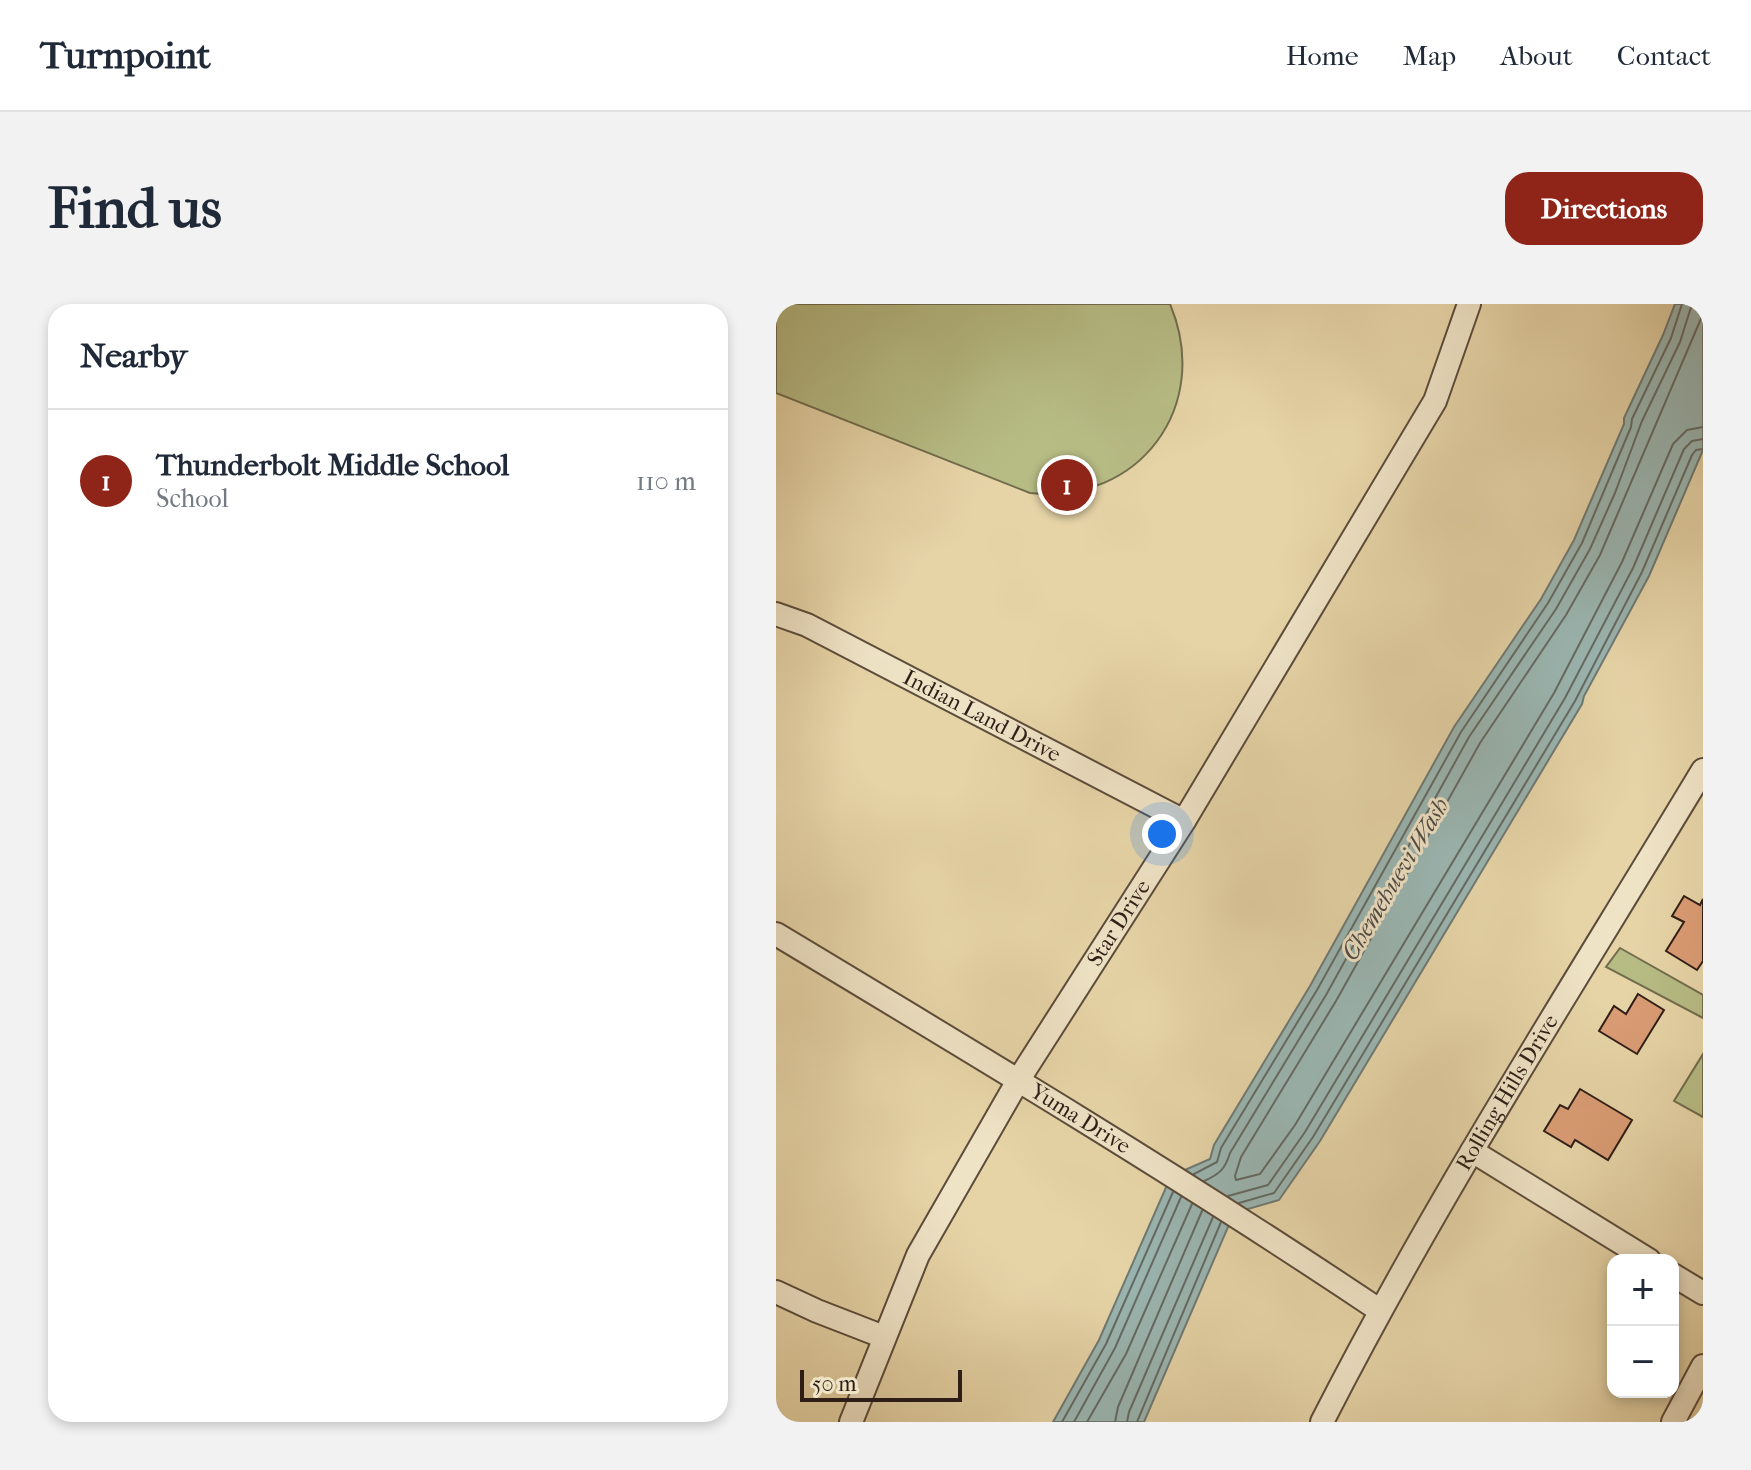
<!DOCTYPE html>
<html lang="en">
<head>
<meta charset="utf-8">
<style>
  body { margin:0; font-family:"IM FELL French Canon",serif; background:#f2f2f3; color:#1f2937 }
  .controls { position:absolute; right:24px; bottom:24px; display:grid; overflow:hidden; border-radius:16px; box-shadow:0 4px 12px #0003 }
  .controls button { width:72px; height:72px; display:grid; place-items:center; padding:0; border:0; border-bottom:2px solid #e0e1e3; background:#fff; color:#1f2937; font:40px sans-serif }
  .scale { position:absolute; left:24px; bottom:20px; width:162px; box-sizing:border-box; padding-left:8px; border:4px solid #2e1e17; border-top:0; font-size:22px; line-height:28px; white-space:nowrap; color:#2e1e17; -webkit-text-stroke:6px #efe3c6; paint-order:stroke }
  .you { position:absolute; left:386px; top:530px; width:28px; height:28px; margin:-20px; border:6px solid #fff; border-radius:50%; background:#1a73e8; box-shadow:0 0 0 12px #1a73e833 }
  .badge { display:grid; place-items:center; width:52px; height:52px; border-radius:50%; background:#8f2418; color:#fff; font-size:26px; font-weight:700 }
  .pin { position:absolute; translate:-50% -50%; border:4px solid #fff; box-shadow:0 2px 8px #0006 }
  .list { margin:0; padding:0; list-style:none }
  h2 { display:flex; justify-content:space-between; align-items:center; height:104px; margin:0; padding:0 32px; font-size:34px }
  h2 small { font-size:26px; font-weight:400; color:#747a83 }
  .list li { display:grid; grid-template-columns:52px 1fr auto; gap:24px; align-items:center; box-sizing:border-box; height:144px; padding:0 32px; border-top:2px solid #e0e1e3 }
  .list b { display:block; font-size:30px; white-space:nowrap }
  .list p { margin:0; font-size:26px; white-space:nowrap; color:#747a83 }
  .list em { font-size:26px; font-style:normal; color:#747a83 }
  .map { position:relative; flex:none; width:927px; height:1118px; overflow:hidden; border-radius:24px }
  header { display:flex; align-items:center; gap:48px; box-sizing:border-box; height:112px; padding:0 40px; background:#fff; border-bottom:2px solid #e0e1e3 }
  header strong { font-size:38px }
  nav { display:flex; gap:44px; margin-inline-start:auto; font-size:28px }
  .intro { display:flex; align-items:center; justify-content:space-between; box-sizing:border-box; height:192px; padding:0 48px }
  h1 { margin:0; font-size:56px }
  .button { padding:20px 36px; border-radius:24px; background:#8f2418; color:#fff; font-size:28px; font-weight:700 }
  main { display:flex; gap:48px; padding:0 48px }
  aside { flex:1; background:#fff; border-radius:24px; box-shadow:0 4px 12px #0003 }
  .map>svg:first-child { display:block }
  .green { fill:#b7bc85; stroke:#726d4e; stroke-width:2 }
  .water { fill:#9ab6b2; stroke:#6f7974; stroke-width:2 }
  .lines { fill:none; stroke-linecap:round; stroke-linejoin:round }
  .shore { stroke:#646a64; stroke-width:2 }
  .building { fill:#da9c74; stroke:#2e1e17; stroke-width:2 }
  .minor-casing { stroke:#5c4c3b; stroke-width:26 }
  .minor { stroke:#efe3c6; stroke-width:22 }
  .labels { text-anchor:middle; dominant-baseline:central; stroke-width:6; stroke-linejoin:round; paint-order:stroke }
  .street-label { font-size:22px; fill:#2e1e17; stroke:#efe3c6 }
  .water-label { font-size:24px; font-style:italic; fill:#4e4c46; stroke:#efe3c6 }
</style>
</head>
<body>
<header>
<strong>Turnpoint</strong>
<nav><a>Home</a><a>Map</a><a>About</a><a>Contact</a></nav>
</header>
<div class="intro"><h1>Find us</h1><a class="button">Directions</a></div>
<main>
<aside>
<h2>Nearby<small></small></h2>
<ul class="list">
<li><span class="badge">1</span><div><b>Thunderbolt Middle School</b><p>School</p></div><em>110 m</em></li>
</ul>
</aside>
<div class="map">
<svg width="927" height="1118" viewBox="0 0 927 1118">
  <rect width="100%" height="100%" fill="#e6d4a7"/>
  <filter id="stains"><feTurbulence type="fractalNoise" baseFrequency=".0025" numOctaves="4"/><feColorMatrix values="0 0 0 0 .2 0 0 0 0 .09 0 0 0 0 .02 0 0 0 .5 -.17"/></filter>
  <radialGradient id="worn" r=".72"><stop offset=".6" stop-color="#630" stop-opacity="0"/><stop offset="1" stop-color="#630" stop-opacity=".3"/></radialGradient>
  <g class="green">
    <path d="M0,0H394C437,102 363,201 254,189L0,89Z"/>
    <polygon points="844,644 927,691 927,714 830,663"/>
    <polygon points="927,750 927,813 898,797"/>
  </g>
  <polygon class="water" points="899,0 927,0 927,146 873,272 808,392 806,400 544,837 503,896 458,909 368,1118 277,1118 323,1036 395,872 434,855 438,841 534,682 678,423 765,295 798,236 848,120 848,114 887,31"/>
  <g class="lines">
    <g class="shore">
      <polyline points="927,10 824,251 790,311 704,439 560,697 465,853 459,872 460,876 484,870 519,821 778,389 846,258 897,140 911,126 927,123"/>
      <polyline points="418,870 441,858 445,844 541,686 685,428 772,299 806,239 855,123 856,115 895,34 906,0"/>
      <path d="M428,877C444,870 449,865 454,849L550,691L693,433L780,305L814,245L839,189L866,117L904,38L916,0"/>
      <polyline points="452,892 492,881 529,828 789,394 857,264 908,145 916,137 927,135"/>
      <polyline points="463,899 498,889 537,833 799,397 866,268 916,151 920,146 927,145"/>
      <polyline points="286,1118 330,1040 397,888"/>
      <polyline points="298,1118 339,1044 405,893"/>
      <polyline points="311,1118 350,1050 416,900"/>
      <polyline points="339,1118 342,1103 426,907"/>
      <polyline points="351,1118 353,1108 437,913"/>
      <polyline points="361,1118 445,918"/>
    </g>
  </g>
  <g class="building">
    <polygon points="908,592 924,601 927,595 927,657 921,666 890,647 908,618 896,612"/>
    <polygon points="862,690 888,706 861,750 823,727 838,702 850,710"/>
    <polygon points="804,785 856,816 832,856 799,836 795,843 768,827 784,801 792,805"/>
  </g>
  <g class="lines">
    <g class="minor-casing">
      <g id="minor">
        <path id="s1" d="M0,310L31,321L408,517"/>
        <path id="s2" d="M0,630C203,752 406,874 603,1006"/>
        <polyline points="696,847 873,956"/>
        <polyline points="897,971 927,989"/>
        <polyline points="0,988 41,1007 108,1033"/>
        <path id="s3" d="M75,1118L142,951L243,775L408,517L659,97L693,0"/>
        <path id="s4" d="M546,1118C660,894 797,682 927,466"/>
        <polyline points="897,1118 927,1062"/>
      </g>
    </g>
    <use href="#minor" class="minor"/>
  </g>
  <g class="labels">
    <g class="street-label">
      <text stroke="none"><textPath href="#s1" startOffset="230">Indian Land Drive</textPath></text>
      <text stroke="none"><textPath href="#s3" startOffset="568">Star Drive</textPath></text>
      <text stroke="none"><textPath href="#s4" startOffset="378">Rolling Hills Drive</textPath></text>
      <text stroke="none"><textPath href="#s2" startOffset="356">Yuma Drive</textPath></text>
    </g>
    <g class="water-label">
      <text transform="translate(619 575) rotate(-59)">Chemehuevi Wash</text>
    </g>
  </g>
  <rect width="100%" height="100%" filter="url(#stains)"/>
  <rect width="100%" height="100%" fill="url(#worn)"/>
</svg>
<div class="controls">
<button>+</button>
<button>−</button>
</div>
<div class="scale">50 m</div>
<div class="you"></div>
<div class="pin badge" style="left:291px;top:181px">1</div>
</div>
</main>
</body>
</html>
